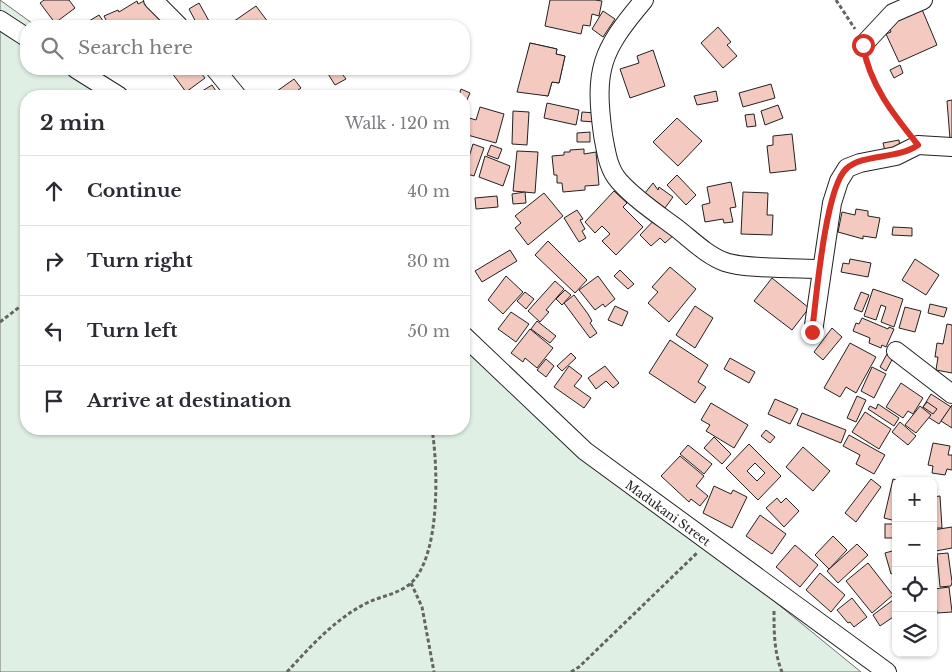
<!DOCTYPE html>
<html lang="en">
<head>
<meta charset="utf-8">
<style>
  body { margin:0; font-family:"Libre Baskerville",serif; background:#f2f2f3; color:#2b2b33 }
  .controls { position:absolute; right:15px; bottom:15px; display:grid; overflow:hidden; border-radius:10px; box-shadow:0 1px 4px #0004 }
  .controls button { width:45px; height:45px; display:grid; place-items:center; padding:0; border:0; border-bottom:1px solid #e1e1e2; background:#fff; color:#2b2b33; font:25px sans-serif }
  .stop { position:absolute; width:15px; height:15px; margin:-11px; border:4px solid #d93025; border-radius:50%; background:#fff }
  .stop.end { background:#d93025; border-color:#fff; box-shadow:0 1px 5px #0008 }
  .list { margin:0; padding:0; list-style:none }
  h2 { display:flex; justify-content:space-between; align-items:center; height:65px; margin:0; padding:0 20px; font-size:21px }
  h2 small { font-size:16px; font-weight:400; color:#7c7c81 }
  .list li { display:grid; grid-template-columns:32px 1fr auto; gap:15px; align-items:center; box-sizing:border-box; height:70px; padding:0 20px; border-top:1px solid #e1e1e2 }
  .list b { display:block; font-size:19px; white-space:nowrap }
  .list em { font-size:16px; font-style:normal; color:#7c7c81 }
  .icon { flex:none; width:28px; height:28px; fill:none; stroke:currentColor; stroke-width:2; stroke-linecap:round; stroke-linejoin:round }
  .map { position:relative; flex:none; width:952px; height:672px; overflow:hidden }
  .search { position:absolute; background:#fff; box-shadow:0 1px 4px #0004; left:20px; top:20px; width:450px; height:55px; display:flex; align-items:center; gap:12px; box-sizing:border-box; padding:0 18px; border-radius:20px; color:#7c7c81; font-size:19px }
  .panel { position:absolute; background:#fff; box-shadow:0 1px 4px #0004; left:20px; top:90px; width:450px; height:345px; border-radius:20px }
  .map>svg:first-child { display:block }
  .green { fill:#e0efe3; stroke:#6f6f6f }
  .building { fill:#f3c9c0; stroke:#222; fill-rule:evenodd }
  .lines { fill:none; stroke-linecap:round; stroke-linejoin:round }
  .minor-casing { stroke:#222; stroke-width:20 }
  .path { stroke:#646464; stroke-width:3; stroke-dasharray:4 2.5; stroke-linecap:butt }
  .minor { stroke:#fff; stroke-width:18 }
  .route { stroke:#d93025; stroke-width:6 }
  .labels { text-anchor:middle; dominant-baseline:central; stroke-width:4; stroke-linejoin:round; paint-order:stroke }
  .street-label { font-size:12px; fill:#222; stroke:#fff }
</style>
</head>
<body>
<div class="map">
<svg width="952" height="672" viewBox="0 0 952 672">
  <rect width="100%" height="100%" fill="#fff"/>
  <polygon class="green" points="0,0 36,26 26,26 26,69 95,69 132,96 26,96 26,429 464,429 464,348 861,672 0,672"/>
  <g class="building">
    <polygon points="44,0 69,0 75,8 55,23 40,3"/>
    <polygon points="146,0 151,11 156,9 163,22 158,24 159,26 109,26 104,16 118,10 119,12 137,1 138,4"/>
    <polygon points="550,0 595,0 602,1 599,16 592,14 590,26 583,25 581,34 545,26"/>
    <polygon points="199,3 209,21 198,26 189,9"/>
    <polygon points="256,6 271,26 251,24 227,26"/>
    <polygon points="921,7 937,45 899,62 886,34 891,32 887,23"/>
    <polygon points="603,11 615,19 603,37 592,29"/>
    <polygon points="99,15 105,24 93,26 89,21"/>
    <polygon points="718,27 731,42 727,45 737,56 723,68 701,43"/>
    <polygon points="530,43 557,49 556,54 565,56 559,83 552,82 548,96 520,90"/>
    <polygon points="530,43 557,49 556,54 565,56 559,83 552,82 548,96 517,92"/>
    <polygon points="653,50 665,86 630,98 620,69 639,63 637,56"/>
    <polygon points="900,65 903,73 894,78 890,70"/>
    <polygon points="169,69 198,69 205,78 186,92"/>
    <polygon points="325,69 348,69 349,71 343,75 346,79 335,85"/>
    <polygon points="294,79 301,88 290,96 270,96"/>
    <polygon points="771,84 775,98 743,107 739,93"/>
    <polygon points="212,85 218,94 216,96 194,96"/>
    <polygon points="461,89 470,93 466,102 464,101 464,96 459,96"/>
    <polygon points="716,91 718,101 697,105 694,96"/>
    <polygon points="952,100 952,139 950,139 947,101"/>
    <polygon points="547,103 579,110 576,125 544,118"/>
    <polygon points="778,105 783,118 765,125 761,111"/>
    <polygon points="480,107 504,114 496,143 464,134 466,117 476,120"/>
    <polygon points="513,111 529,112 527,145 512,144"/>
    <polygon points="582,112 596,113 595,122 581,121"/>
    <polygon points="754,114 756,126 747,127 745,115"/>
    <polygon points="677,118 702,141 678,166 653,142"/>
    <polygon points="590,132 590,142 577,142 577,133"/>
    <polygon points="792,134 796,170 770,173 767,146 773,145 773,136"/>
    <polygon points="899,140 900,148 885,151 883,143"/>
    <polygon points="473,144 484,148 474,176 464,173"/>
    <polygon points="491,145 502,149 498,159 487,155"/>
    <polygon points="584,149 584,154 596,152 599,185 585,186 585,190 563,192 562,183 557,183 557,175 554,175 552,156 564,155 564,152 570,152 570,150"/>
    <polygon points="517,151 538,152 535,193 513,191"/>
    <polygon points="485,156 510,166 503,186 479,177"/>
    <polygon points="677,175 696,195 686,205 667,185"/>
    <polygon points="731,182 736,207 730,208 733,222 724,223 723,219 705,222 702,205 710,203 707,187"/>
    <polygon points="653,183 658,190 659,187 673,197 665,208 645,193"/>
    <polygon points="614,191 627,203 623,207 643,227 616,255 602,241 610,234 602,226 595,233 585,222"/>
    <polygon points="525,192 526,203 513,204 512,194"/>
    <polygon points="743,192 768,193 767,215 773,215 772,235 741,234"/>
    <polygon points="544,193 563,216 528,245 515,228 521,223 515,216"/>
    <polygon points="497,196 498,207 476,209 475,198"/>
    <polygon points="856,209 868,211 868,216 880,218 876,238 863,236 863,239 838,232 842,212 855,215"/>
    <polygon points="577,210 583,219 580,220 585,229 582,231 586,238 579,242 564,218"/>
    <polygon points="657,217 675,234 665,243 660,238 651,246 640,235"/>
    <polygon points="893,227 912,228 912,236 892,235"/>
    <polygon points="548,241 587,280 575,293 535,255"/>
    <polygon points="510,250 517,261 482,282 475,271"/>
    <polygon points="850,259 871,263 868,277 841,272 843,263 849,264"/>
    <polygon points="915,259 939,275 926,295 902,280"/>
    <polygon points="670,267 696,289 669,322 648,303 658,292 652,287"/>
    <polygon points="620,270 634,284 628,289 614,276"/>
    <polygon points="506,276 523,292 503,314 488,300"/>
    <polygon points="598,276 615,299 605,307 603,304 595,310 579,290"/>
    <polygon points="772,278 809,308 792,330 754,301"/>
    <polygon points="555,281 564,289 546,310 549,312 540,322 528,311"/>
    <polygon points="873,289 903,299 894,327 881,322 886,307 881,305 876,320 864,316"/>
    <polygon points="565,290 571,295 562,305 556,299"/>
    <polygon points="525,292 534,299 526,309 517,301"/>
    <polygon points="861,292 869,295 862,312 854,309"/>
    <polygon points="574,295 588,314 592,321 590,323 597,333 590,338 564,303"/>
    <polygon points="930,304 947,308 944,317 928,313"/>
    <polygon points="615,306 628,312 622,326 608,320"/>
    <polygon points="695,306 713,318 695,348 676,335"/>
    <polygon points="905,307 921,311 915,332 899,328"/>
    <polygon points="511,312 529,324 516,342 498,329"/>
    <polygon points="862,318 888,329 889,327 894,329 886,347 882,345 881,348 869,343 870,338 853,331 856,323 859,324"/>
    <polygon points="537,321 556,336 550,343 531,329"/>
    <polygon points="947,324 952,325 952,373 936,370 938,357 935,357 937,343 943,344"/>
    <polygon points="832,328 842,337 823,360 814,352"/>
    <polygon points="530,329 553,348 537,368 525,358 523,362 511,353"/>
    <polygon points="670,340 708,365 698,382 706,387 695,403 649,373"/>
    <polygon points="850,343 876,357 856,393 846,387 840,397 824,388"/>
    <polygon points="888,352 894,356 886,371 880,367"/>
    <polygon points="571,353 576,358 562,371 557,366"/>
    <polygon points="730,358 755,372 749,383 724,369"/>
    <polygon points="546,359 554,366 546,377 537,370"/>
    <polygon points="569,366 582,376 574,386 591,398 584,408 554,387"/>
    <polygon points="605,366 619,383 613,388 606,381 596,389 588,378"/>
    <polygon points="872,367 886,374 874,398 861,391"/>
    <polygon points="901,383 923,398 913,414 908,411 903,418 886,407"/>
    <polygon points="931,394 951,407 939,424 920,412"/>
    <polygon points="857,396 866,400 856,422 847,418"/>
    <polygon points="775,399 798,409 790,424 768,414"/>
    <polygon points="927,402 937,409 933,414 923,407"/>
    <polygon points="711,403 748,425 734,448 706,431 710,425 701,420"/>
    <polygon points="878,404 899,418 894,426 868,409 870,406 876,409"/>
    <polygon points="952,405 952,428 941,421"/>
    <polygon points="920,406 931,415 916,433 905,425"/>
    <polygon points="865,412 891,429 879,449 852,432"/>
    <polygon points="802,413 846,430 841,443 797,425"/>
    <polygon points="900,422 916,436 908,445 892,432"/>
    <polygon points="766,430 775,437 770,443 761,436"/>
    <polygon points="849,435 885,455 874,474 856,464 860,455 843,446"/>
    <polygon points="714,437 731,454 722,464 704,448"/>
    <polygon points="933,443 950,446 948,455 952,455 952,470 947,469 945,475 932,473 933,466 928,465"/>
    <path d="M749,444L781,476L758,500L726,468ZM755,463L765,473L757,481L747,471Z"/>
    <polygon points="688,445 712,464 704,474 680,454"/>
    <polygon points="803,447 830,471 813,491 786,467"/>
    <polygon points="680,456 704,476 696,486 708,496 700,506 691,499 689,502 661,476"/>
    <polygon points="871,479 881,487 856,522 845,513"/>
    <polygon points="893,479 901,481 896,481 896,521 884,518"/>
    <polygon points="714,486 731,494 733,490 747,497 732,528 703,513"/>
    <polygon points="940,496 942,528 933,528 933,497"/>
    <polygon points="777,498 781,503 786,498 799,511 784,527 766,508"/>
    <polygon points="760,515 786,534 772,554 746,536"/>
    <rect x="885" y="524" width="11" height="14"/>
    <polygon points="952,527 952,548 936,551 933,530"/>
    <polygon points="833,536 847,550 829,569 815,555"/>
    <polygon points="857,544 868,555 838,583 827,571"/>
    <polygon points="795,545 818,565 800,587 776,567"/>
    <polygon points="896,550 896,588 893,578 895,577 893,573 891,574 885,553"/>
    <polygon points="948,553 952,582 951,586 940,587 937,554"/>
    <polygon points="868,563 893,595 872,613 846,581"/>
    <polygon points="820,573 845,595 831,612 806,590"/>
    <polygon points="949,587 952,612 937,613 934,589"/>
    <polygon points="852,598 867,617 854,627 850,622 848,623 837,610"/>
    <polygon points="893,600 896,604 896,615 880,626 873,615"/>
  </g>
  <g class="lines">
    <g class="minor-casing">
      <g id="minor">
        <polyline points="153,0 179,26"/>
        <path d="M644,0C601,51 594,69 603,135C606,151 608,169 619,181C635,199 656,213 675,227C691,239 706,255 725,262C744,269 798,268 820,269"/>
        <polyline points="0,20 26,37"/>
        <polyline points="863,45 893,13 923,0"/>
        <polyline points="76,69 119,96"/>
        <polyline points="215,69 237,96"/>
        <polyline points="813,332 832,203 839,181 847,168 860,163 896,156 918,145 952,147"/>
        <polyline points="464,336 585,451 887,672"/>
        <polyline points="896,351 952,394"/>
      </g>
    </g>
    <g class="path">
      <polyline points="836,0 855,29"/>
      <polyline points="865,61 889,109 906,131"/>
      <polyline points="0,322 26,302"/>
      <polyline points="411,583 422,607 434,672"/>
      <path d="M774,611C774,632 774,652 782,672"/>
      <path d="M287,672C310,647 334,620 365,604C380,596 396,595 410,584C441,557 438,466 432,429"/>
      <polyline points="571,672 579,667 697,553"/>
    </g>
    <use href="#minor" class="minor"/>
  </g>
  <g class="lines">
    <path class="route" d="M812,332C816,301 825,189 846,169C863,153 897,160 918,145C893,114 869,84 863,45"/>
  </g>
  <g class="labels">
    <g class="street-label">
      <text transform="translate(668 513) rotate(36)">Madukani Street</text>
    </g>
  </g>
</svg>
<div class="controls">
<button>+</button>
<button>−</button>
<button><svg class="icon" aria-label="locate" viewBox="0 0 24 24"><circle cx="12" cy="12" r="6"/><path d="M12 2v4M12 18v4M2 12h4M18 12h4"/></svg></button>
<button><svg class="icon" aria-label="layers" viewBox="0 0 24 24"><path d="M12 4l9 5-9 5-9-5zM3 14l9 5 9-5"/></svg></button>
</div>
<div class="stop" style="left:863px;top:45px"></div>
<div class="stop end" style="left:812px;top:332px"></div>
<div class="search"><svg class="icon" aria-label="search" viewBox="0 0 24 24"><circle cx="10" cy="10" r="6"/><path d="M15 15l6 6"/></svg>Search here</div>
<section class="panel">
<h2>2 min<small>Walk · 120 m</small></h2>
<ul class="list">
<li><svg class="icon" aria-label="ahead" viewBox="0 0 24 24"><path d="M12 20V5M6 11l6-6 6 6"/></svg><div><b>Continue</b></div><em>40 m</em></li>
<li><svg class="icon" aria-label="right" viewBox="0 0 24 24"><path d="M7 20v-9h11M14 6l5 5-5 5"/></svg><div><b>Turn right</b></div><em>30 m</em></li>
<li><svg class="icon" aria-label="left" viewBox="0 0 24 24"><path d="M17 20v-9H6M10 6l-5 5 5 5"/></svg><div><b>Turn left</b></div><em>50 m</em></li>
<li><svg class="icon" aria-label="arrive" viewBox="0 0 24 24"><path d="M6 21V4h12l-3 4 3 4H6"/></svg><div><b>Arrive at destination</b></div></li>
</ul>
</section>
</div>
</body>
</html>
